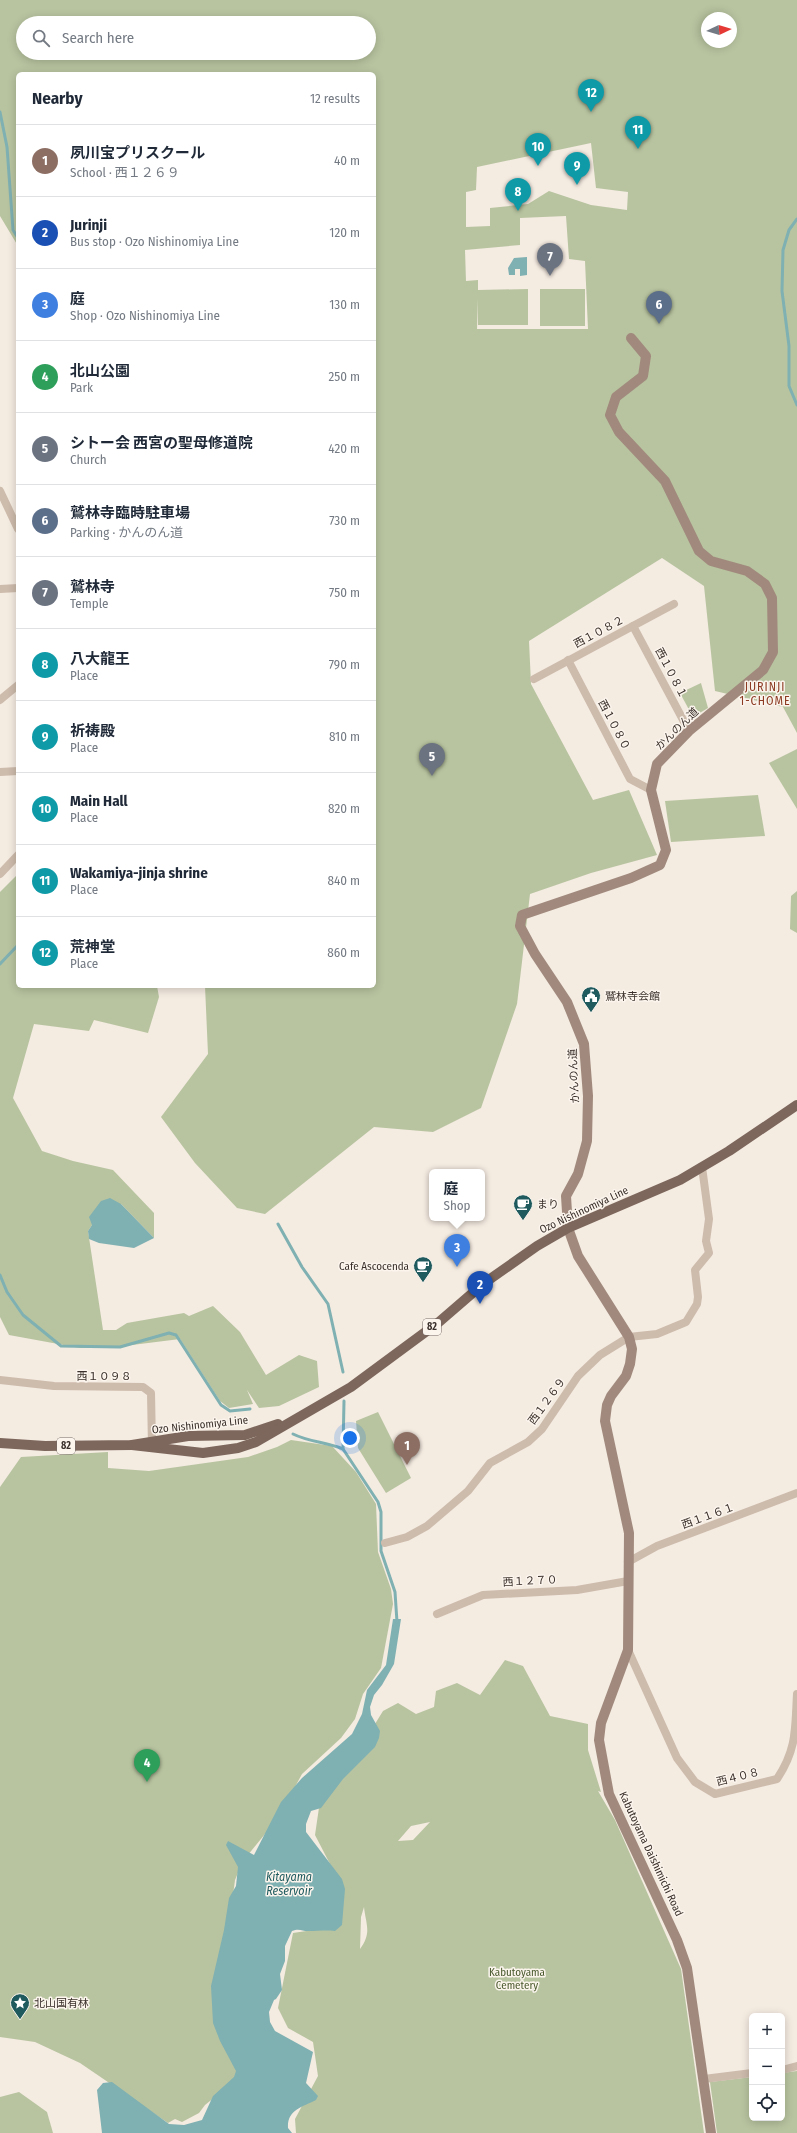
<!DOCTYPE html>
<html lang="en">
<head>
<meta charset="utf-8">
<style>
  body { margin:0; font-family:"Fira Sans Condensed","Noto Sans JP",sans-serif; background:#f2f2f3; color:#1f2937 }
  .controls { position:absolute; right:12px; bottom:12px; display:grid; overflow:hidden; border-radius:6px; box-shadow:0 2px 10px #0003 }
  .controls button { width:36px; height:36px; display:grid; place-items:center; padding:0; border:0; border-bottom:1px solid #e0e1e3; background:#fff; color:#1f2937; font:20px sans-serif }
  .compass { position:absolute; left:701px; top:12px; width:36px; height:36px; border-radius:50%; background:#fff; box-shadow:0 2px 10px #0003; rotate:86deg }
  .you { position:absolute; left:350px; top:1438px; width:14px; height:14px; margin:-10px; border:3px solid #fff; border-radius:50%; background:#1a73e8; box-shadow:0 0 0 6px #1a73e833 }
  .badge { display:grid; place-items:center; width:26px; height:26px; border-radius:50%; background:#ea580c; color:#fff; font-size:13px; font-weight:700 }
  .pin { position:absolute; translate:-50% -33px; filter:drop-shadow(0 1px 2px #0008) }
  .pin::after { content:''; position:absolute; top:21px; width:14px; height:12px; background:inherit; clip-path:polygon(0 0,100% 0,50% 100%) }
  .popup { position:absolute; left:429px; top:1169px; width:56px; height:52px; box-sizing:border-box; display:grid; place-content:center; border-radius:6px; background:#fff; filter:drop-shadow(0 1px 3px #0005); font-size:13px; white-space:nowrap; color:#747a83 }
  .popup b { font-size:15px; color:#1f2937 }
  .popup::after { content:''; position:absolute; left:50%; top:100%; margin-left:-8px; border:8px solid transparent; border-top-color:#fff }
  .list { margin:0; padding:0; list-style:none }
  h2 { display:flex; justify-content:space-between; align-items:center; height:52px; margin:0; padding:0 16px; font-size:17px }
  h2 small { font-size:13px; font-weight:400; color:#747a83 }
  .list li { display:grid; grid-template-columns:26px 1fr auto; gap:12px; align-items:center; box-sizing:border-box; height:72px; padding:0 16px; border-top:1px solid #e0e1e3 }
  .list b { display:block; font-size:15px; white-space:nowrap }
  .list p { margin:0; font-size:13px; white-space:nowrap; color:#747a83 }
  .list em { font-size:13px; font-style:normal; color:#747a83 }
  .icon { flex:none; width:22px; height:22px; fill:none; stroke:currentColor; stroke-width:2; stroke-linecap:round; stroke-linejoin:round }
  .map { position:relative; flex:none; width:797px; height:2133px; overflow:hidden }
  .search { position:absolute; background:#fff; box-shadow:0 2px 10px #0003; left:16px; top:16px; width:360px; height:44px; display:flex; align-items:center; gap:10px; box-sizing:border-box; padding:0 14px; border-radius:22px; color:#747a83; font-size:15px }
  .panel { position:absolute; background:#fff; box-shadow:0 2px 10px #0003; left:16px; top:72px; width:360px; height:916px; border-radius:6px }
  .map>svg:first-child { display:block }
  .green { fill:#b8c4a0; fill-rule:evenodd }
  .water { fill:#7fb0b2 }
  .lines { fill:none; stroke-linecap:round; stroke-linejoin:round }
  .stream { stroke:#7fb0b2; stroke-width:3 }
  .street { stroke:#cdbbac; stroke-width:8 }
  .secondary { stroke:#a18a7d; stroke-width:10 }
  .primary { stroke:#7d675c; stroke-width:10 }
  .labels { text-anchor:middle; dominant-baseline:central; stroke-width:3; stroke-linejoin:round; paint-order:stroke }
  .shield { fill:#fbf5ee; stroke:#756b66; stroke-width:1 }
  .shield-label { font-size:10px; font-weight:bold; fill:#3b302b }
  .street-label { font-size:11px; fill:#3b302b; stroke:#fbf5ee }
  .poi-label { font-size:11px; fill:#3b302b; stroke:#fbf5ee; text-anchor:start }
  .park-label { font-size:11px; fill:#4a5a2e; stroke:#fbf5ee }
  .neighbourhood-label { font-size:12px; letter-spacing:1px; fill:#8c3b22; stroke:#fbf5ee }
  .water-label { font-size:12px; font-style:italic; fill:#1f5a5e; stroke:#fbf5ee }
</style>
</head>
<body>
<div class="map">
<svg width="797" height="2133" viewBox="0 0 797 2133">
  <rect width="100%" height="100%" fill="#f4ebe1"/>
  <g class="green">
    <path d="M0,0H797V733L783,707L715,691L704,586L662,558L529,641L531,684L593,800L629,790L657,855L591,873L530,894L517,1004L481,1108L433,1132L374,1127L265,1214L237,1208L195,1163L161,1117L208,1054L205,986H374V74H18V246L0,216ZM707,18H731V42H707ZM23,23H369V53H23ZM591,143L596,188L628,192L627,210L591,205L549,191L528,204L490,208V226L466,227V192L476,190L477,167ZM566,216L569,259L585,261L588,329H477L478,299V325H528V289L478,290V280L466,281L465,250L520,245V218Z"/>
    <rect x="540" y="289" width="45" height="37"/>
    <polygon points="701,683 708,708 693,717 680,693"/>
    <polygon points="797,749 797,809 769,763"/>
    <polygon points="758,795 765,836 671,842 665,801"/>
    <polygon points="18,874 18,986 157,986 159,997 148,1033 94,1020 89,1031 34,1024 13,1098 42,1151 73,1161 113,1170 154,1213 154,1238 121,1204 92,1225 88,1231 103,1330 116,1330 127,1323 184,1313 189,1316 213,1306 240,1332 266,1375 299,1355 317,1361 319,1387 279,1406 259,1408 247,1390 253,1404 229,1408 220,1401 180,1339 108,1348 80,1348 9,1335 0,1317 0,892"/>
    <polygon points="797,891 797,933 790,929 791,896"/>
    <polygon points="378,1412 411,1478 386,1493 358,1448 356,1421"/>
    <polygon points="291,1440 332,1446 356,1472 376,1504 378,1552 391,1589 393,1604 381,1668 363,1694 355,1719 341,1738 302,1774 278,1818 243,1861 235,1880 223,1970 240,2077 205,2105 199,2113 182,2122 175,2119 168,2123 80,2063 35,2042 0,2037 0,1487 21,1457 108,1452 108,1468 149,1471 248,1457 277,1447"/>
    <path d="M505,1660L523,1666L550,1716L588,1724V1750L601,1792L598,1791L615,1820L681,1969L704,2133H296L295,2119L318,2076L313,2042L288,2028L278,2008L293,1933L333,1927L344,1891L315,1835L321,1794L349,1766L383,1711L398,1703L416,1714L434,1707L436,1691L457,1683L480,1695ZM430,1822L413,1840L398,1841L411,1826ZM364,1907C366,1925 372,1933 360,1949L361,1917Z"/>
    <polygon points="797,2071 797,2133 717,2133 710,2082 752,2077 752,2118 782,2118 782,2073"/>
    <polygon points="19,2092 47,2112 53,2133 0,2133 0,2097"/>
  </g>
  <g class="water">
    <polygon points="527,257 527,275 520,276 520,269 515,269 515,275 509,275 508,268 514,258"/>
    <polygon points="110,1198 121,1204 154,1238 134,1248 99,1243 89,1239 88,1231 92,1225 89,1217 101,1201"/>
    <path d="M393,1619H401L394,1664L382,1685L374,1695L370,1707L371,1715L380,1731L379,1738L375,1747L343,1779L321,1808L311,1811L306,1824V1832L342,1879L345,1889L342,1925L335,1931C326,1930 318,1931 308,1931C302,1931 299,1928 292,1931L285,1946V1961L280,1974L282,1990L276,1999L274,2000L269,2012L270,2022L275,2031L313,2052L306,2083L318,2096L316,2100C302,2107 287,2110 288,2128L292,2133H102L97,2090L103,2083L112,2082L169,2124L184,2125L202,2120L213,2096L234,2077L236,2071L220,2041L213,2023L211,1986L224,1930L229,1898L236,1886L238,1867L226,1845L228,1841L254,1855L281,1802L302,1778L352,1734L362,1714L367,1690L386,1665Z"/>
  </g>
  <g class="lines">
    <g class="stream">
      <polyline points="0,112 7,147 13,230 18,238"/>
      <polyline points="797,219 789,230 783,250 782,291 789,346 789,386 797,405"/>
      <polyline points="0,964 18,945"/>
      <polyline points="278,1224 302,1267 328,1304 343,1372"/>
      <polyline points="0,1275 7,1292 23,1315 61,1346 120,1347 169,1333 176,1335 221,1405 230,1411 250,1409"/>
      <polyline points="344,1401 343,1449 378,1502 381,1512 381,1551 395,1592 397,1622"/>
      <path d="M293,1434C309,1442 326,1442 343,1449"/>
    </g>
    <g class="street">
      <polyline points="0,491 18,529"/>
      <polyline points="0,589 18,588"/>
      <polyline points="633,626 689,731"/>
      <polyline points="568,660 630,779 651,790"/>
      <polyline points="534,679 674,604"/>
      <polyline points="0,700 18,685"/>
      <polyline points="0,772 18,771"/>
      <polyline points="0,874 18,855"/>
      <polyline points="0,1380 54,1386 143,1387 151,1393 152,1447"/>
      <polyline points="385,1543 407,1537 427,1526 468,1491 490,1463 528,1442 542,1429 578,1376 600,1355 629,1337 657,1334 686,1322 697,1304 698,1297 695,1270 709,1253 706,1241 709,1219 702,1167"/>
      <polyline points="628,1562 657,1546 797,1493"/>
      <polyline points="437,1614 483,1595 577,1590 628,1581"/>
      <path d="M628,1650L677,1758L695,1782L715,1794L777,1779C797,1749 795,1729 797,1694"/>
      <polyline points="782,2070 797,2066"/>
      <polyline points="704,2079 752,2073"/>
    </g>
    <polyline class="secondary" points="631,338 646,356 643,376 616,397 610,415 619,432 665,481 699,551 711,561 747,571 765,584 772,598 773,652 763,670 689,731 657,764 651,790 666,850 660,865 631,878 522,915 520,926 535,954 567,1002 584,1044 588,1096 587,1141 578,1174 566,1196 568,1228 578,1256 629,1337 632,1349 630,1364 626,1376 611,1396 607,1405 605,1421 629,1533 628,1650 601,1723 599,1740 609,1794 677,1940 687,1968 711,2133"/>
    <g class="primary">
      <polyline points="0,1443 45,1446 132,1445 188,1436 245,1435 278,1424"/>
      <polyline points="132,1445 203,1453 238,1448 256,1442 351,1387 439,1322 483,1284 537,1246 568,1228 680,1180 729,1151 797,1105"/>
    </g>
  </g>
  <defs>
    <g id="civic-pin" transform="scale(1)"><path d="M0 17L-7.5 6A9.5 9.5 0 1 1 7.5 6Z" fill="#1f5a5e" stroke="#fbf5ee"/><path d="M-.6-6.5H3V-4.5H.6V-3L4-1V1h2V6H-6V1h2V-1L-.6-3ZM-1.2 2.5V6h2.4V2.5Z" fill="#fff"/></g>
    <g id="cafe-pin" transform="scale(1)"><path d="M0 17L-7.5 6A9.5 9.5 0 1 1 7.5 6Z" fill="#1f5a5e" stroke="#fbf5ee"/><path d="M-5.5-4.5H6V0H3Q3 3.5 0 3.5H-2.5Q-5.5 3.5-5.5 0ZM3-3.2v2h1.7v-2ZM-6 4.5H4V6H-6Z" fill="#fff"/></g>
    <g id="sight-pin" transform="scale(1)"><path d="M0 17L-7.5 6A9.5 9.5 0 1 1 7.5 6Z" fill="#1f5a5e" stroke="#fbf5ee"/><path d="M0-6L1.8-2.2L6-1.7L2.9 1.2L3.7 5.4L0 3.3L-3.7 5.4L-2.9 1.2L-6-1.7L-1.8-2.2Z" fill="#fff"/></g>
  </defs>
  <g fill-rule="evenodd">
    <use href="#civic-pin" x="591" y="996"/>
    <use href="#cafe-pin" x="523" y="1204"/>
    <use href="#cafe-pin" x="423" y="1266"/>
    <use href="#sight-pin" x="20" y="2003"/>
  </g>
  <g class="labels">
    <g class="shield">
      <rect x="423" y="1319" width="18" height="16" rx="3"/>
      <rect x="57" y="1438" width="18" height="16" rx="3"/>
    </g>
    <g class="shield-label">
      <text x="432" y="1327">82</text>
      <text x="66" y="1446">82</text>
    </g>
    <g class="street-label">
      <text transform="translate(599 632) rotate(-28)">西１０８２</text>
      <text transform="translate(671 673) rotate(62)">西１０８１</text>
      <text transform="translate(614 725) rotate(62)">西１０８０</text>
      <text transform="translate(677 729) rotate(-44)">かんのん道</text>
      <text transform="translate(574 1076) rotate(-93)">かんのん道</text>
      <text transform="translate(584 1210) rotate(-25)">Ozo Nishinomiya Line</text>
      <text x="104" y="1376">西１０９８</text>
      <text transform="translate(547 1401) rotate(-54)">西１２６９</text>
      <text transform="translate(200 1425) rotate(-6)">Ozo Nishinomiya Line</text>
      <text transform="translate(708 1516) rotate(-20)">西１１６１</text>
      <text transform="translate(530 1581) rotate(-3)">西１２７０</text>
      <text transform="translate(738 1777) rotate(-14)">西４０８</text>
      <text transform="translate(651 1854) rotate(65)">Kabutoyama Daishimichi Road</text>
    </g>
    <g class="poi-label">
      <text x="605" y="996">鷲林寺会館</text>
      <text x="537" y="1204">まり</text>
      <text x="409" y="1266" text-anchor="end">Cafe Ascocenda</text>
      <text x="34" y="2003">北山国有林</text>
    </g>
    <g class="park-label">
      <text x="517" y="1972">Kabutoyama<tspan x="517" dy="13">Cemetery</tspan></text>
    </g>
    <g class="neighbourhood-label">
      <text x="765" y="687">JURINJI<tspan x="765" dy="14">1-CHOME</tspan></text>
    </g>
    <g class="water-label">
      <text x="289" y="1877">Kitayama<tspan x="289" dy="14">Reservoir</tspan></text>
    </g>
  </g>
</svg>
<div class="controls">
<button>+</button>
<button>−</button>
<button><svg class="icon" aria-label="locate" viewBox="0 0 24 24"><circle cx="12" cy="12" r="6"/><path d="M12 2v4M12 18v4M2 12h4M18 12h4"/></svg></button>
</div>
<svg class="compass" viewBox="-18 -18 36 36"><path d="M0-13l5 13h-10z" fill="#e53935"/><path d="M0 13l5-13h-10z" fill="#747a83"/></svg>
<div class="you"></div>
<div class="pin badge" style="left:407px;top:1465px;background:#8d6e63">1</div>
<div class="pin badge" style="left:480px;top:1304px;background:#1a4fb4">2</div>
<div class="pin badge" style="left:457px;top:1267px;background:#3f7fe0">3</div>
<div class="popup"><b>庭</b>Shop</div>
<div class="pin badge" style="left:147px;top:1782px;background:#2e9e5b">4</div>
<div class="pin badge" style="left:432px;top:776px;background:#6b7280">5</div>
<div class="pin badge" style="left:659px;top:324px;background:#5c6f8a">6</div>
<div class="pin badge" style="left:550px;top:276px;background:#6b7280">7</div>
<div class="pin badge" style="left:518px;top:211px;background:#0f9aa8">8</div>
<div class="pin badge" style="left:577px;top:185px;background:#0f9aa8">9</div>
<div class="pin badge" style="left:538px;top:166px;background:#0f9aa8">10</div>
<div class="pin badge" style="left:638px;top:149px;background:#0f9aa8">11</div>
<div class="pin badge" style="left:591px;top:112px;background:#0f9aa8">12</div>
<div class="search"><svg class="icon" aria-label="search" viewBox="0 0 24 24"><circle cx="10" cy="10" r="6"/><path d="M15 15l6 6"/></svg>Search here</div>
<section class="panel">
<h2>Nearby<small>12 results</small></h2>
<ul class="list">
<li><span class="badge" style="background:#8d6e63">1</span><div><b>夙川宝プリスクール</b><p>School · 西１２６９</p></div><em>40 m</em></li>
<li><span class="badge" style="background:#1a4fb4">2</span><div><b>Jurinji</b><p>Bus stop · Ozo Nishinomiya Line</p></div><em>120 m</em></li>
<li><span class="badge" style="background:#3f7fe0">3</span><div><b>庭</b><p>Shop · Ozo Nishinomiya Line</p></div><em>130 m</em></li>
<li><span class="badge" style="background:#2e9e5b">4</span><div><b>北山公園</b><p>Park</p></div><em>250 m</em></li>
<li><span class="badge" style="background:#6b7280">5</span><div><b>シトー会 西宮の聖母修道院</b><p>Church</p></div><em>420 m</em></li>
<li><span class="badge" style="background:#5c6f8a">6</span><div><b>鷲林寺臨時駐車場</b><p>Parking · かんのん道</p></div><em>730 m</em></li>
<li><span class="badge" style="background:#6b7280">7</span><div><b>鷲林寺</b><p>Temple</p></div><em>750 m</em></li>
<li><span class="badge" style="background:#0f9aa8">8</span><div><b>八大龍王</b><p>Place</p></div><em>790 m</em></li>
<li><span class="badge" style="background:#0f9aa8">9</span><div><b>祈祷殿</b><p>Place</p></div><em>810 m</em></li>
<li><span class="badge" style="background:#0f9aa8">10</span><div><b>Main Hall</b><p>Place</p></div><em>820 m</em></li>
<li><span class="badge" style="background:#0f9aa8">11</span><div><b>Wakamiya-jinja shrine</b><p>Place</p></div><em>840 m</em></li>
<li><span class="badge" style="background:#0f9aa8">12</span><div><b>荒神堂</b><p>Place</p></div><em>860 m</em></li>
</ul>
</section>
</div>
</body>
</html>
